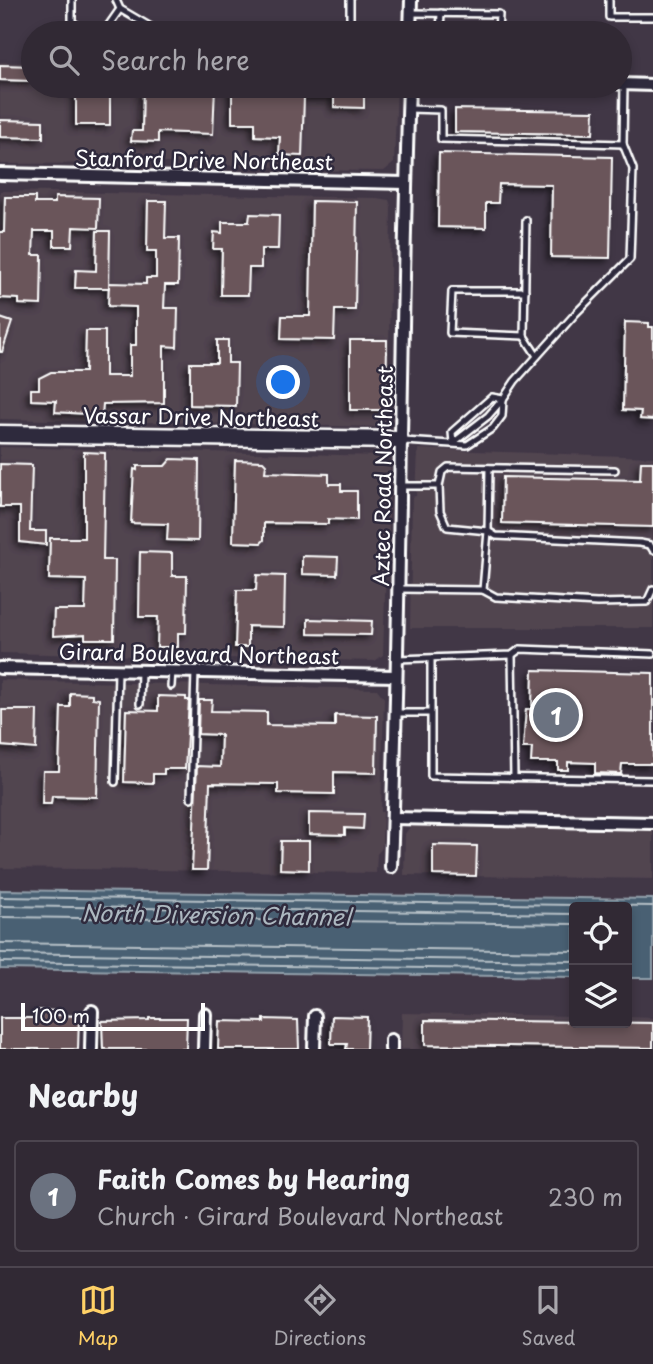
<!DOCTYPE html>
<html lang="en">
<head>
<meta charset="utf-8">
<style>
  body { margin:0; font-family:"Playpen Sans",sans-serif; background:#3d3540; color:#f1f3f6 }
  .controls { position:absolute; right:21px; bottom:21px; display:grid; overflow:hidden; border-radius:7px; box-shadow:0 4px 10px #0003 }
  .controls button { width:63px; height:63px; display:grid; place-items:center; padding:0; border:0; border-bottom:2px solid #4c454f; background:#312934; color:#f1f3f6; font:35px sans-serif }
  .scale { position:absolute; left:21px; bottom:18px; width:184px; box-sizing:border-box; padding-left:7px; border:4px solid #fff; border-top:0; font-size:19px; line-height:24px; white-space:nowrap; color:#fff; -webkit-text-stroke:5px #2f2a3d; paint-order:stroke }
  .you { position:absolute; left:284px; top:383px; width:24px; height:24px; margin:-18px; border:5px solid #fff; border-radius:50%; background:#1a73e8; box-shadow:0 0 0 10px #1a73e833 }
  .badge { display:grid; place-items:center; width:46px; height:46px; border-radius:50%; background:#ffd166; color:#fff; font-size:23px; font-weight:700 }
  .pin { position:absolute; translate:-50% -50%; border:4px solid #fff; box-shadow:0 2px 7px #0006 }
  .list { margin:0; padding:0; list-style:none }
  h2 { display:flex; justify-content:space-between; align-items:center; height:91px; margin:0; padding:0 28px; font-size:30px }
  h2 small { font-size:23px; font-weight:400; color:#a8a6ac }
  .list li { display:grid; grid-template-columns:46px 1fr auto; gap:21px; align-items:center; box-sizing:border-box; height:112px; margin:0 14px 14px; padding:0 14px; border:2px solid #4c454f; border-radius:7px }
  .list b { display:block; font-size:26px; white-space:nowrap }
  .list p { margin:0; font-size:23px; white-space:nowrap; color:#a8a6ac }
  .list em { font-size:23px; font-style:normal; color:#a8a6ac }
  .icon { flex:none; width:38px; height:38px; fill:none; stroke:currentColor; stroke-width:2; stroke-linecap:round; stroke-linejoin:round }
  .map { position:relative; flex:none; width:653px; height:1049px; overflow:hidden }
  .search { position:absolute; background:#312934; box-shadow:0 4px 10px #0003; left:21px; right:21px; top:21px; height:77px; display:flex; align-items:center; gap:18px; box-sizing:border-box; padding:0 24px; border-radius:38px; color:#a8a6ac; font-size:26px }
  .sheet { height:217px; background:#312934 }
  nav { display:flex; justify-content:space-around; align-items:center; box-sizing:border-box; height:98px; border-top:2px solid #4c454f; background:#312934; font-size:19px; color:#a8a6ac }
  nav a { display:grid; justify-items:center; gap:4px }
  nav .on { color:#ffd166 }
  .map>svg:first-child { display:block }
  .built { fill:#514450 }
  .water { fill:#496173; stroke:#92a0ab; stroke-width:2 }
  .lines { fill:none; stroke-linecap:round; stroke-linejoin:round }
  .shore { stroke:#b6c0c7; stroke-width:2 }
  .building { fill:#6a545a; stroke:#fff; stroke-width:2; filter:url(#shadow) }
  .lane-casing { stroke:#fff; stroke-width:10 }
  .street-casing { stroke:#fff; stroke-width:16 }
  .secondary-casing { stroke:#fff; stroke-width:21 }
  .lane { stroke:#2f2a3d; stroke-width:5 }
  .street { stroke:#2f2a3d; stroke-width:10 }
  .secondary { stroke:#2f2a3d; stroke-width:16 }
  .labels { text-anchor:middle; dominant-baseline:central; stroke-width:5; stroke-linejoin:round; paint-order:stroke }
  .street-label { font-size:21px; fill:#fff; stroke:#2f2a3d }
  .water-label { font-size:23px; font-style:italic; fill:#adb8c0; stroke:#2f2a3d }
</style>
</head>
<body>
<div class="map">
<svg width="653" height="1049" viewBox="0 0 653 1049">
  <defs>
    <filter id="shadow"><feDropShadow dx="-3.5" dy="3.5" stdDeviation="3.5" flood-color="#0009"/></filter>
  </defs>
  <rect width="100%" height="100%" fill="#413746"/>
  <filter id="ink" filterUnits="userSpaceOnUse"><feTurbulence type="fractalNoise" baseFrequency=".0143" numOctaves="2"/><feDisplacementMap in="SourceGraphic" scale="14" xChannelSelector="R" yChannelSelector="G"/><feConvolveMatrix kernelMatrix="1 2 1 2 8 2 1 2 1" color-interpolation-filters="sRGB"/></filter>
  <g filter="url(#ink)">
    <g class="built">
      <polygon points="0,62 33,63 33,86 397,86 394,163 384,171 280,170 279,167 167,163 0,164"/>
      <polygon points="0,191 377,198 389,200 391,206 388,421 379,427 0,419"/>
      <polygon points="0,447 383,456 390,466 388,566 386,567 383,655 375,661 0,653"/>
      <polygon points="418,449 653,457 653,628 410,628 412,497 416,496"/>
      <polygon points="0,680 377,689 384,698 381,812 383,812 382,848 377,854 376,873 0,868"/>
      <polygon points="419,821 653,827 653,879 404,875 405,834 412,824"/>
      <polygon points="402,1013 574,1016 574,1023 627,1023 627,1017 653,1018 653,1049 401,1049"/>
    </g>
    <polygon class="water" points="0,890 653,899 653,978 627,978 627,907 574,907 574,977 0,969"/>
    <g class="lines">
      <g class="shore">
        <polyline points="0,897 653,906"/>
        <polyline points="0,906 574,914"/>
        <polyline points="0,917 574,924"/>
        <polyline points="0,943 574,951"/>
        <polyline points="0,953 574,961"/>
        <polyline points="0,962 574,970"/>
      </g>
    </g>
    <g class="building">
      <polygon points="0,65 33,66 33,81 0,80"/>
      <rect x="76" y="86" width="34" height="39"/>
      <polygon points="180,86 215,86 213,134 158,132 158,142 131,141 132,131 142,131 143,90 179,91"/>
      <polygon points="232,86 364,86 364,108 334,107 334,97 304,97 302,156 279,155 280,137 255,136 255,123 232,123"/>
      <polygon points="455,109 594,111 593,134 455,132"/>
      <polygon points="0,120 43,121 43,138 0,137"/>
      <polygon points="439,153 612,157 610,258 551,257 552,185 499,184 498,203 486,203 486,228 438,227"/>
      <polygon points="5,197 35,197 35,203 55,203 55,197 99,198 98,228 73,227 72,246 54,246 54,231 34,231 33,255 42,255 41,305 19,304 19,299 0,298 0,232 4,232"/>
      <polygon points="148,201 166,201 165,238 179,238 178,285 165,285 164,308 178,308 177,347 164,346 164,403 103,404 102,415 55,412 56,401 31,400 31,389 39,389 39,378 51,372 85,372 86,331 105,331 105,376 130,376 130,345 136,345 136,307 108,306 109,283 146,284 146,278 156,278 156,251 147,251"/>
      <polygon points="312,201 357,202 355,310 335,310 334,340 281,339 282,316 310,316"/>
      <polygon points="250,214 279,215 278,249 261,249 261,268 249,268 248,295 221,295 222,249 213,249 214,232 222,233 222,222 249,222"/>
      <polygon points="97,231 110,231 109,288 75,288 76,270 96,271"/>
      <polygon points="0,318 12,322 2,352 0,352"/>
      <polygon points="625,322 649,323 649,327 653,327 653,420 640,419 641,411 623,410"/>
      <polygon points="217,340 228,340 228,363 237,363 236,406 190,405 190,363 217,363"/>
      <polygon points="350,340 387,340 386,410 350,410"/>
      <polygon points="84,452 105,453 103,560 115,560 114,639 85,639 85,634 53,636 54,610 85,610 86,580 49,579 50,538 84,538"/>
      <polygon points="171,459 199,460 198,541 167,540 168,524 131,523 134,469 137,470 137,466 165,466"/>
      <polygon points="235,460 263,461 266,464 265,472 329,474 329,484 341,484 341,491 357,491 357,520 328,519 328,524 264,523 264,540 261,543 233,542"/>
      <polygon points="641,462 653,462 653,527 502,523 503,477 640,480"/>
      <polygon points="0,464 32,465 30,531 46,531 46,545 20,542 20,507 0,507"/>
      <polygon points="140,552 172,553 172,576 187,576 186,633 178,633 178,647 157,647 158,617 139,617"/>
      <polygon points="302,556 338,557 337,575 302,574"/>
      <polygon points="257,575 285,576 284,627 248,626 248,647 235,647 237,590 256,590"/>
      <polygon points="308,619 372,621 371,635 308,634"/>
      <polygon points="533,670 653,673 653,764 622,764 621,774 595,773 595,763 568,762 568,770 558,770 558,762 531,762 532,748 523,748 526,709 532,709"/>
      <polygon points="70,693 92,694 92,698 99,699 97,797 52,796 51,804 42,804 43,771 59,771 61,707 70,707"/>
      <polygon points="158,696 186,697 186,700 189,700 185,769 164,769 164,774 153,774 153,783 124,782 126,710 158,711"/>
      <polygon points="199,700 212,700 211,711 267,712 267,725 335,726 335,715 377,716 376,773 334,772 334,794 278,793 278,784 210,783 207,870 192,870 197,766 220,767 221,735 198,734"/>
      <polygon points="2,710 37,710 36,749 2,746"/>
      <polygon points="309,813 364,814 363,829 345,828 345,835 309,834"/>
      <polygon points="281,841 309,841 309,870 280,869"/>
      <polygon points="433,845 477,846 476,876 433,875"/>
      <polygon points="36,1010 57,1011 57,1015 79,1016 78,1049 0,1049 0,1018 36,1018"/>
      <polygon points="332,1016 367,1017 366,1049 346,1049 347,1044 331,1044"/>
      <polygon points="149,1018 187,1018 186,1049 103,1049 102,1021 149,1020"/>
      <polygon points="264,1019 298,1020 299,1049 218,1049 219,1021 264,1022"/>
      <polygon points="425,1020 653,1023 653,1048 425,1045"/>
    </g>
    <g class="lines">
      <g class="lane-casing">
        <g id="lane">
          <polyline points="72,0 72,22 85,30 106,29 120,9"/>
          <polyline points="116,0 120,9 161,33"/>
          <polyline points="350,0 350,33"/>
          <polyline points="609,0 609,17 653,17"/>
          <polyline points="410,13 499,14 498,33"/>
          <polyline points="440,33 441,13"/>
          <polyline points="409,109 441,110 441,139 623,144 624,84"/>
          <polyline points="526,220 524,336 537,356"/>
          <polyline points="524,336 450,333 452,291 525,291"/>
          <polyline points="404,441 467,445 493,428 502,416 503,400"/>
          <polyline points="453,443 488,416 503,399 515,381 576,313 630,259 633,169 623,144"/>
          <polyline points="453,443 452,432 492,397 503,399"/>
          <polyline points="400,486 439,486 442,472 448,467 615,470"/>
          <polyline points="439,486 440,511 447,527 488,531 489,468"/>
          <polyline points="653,550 650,545 640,543 496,536 488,531 483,590 496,597 597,603 647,602 653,589"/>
          <polyline points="400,589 483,590"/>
          <polyline points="512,655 514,778"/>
          <polyline points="397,659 512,655 520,649 653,654"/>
          <polyline points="431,659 431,776 653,780"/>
          <polyline points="171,686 172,671"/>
          <polyline points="140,704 141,671"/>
          <polyline points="396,713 430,713"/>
          <polyline points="115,782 118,671"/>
          <polyline points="191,798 195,672"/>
        </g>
      </g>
      <g class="street-casing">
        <g id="street">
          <polyline points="410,33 411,0"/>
          <polyline points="620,84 653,85"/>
          <polyline points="0,174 406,183"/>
          <polyline points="0,668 396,676"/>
          <polyline points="393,818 653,823"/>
          <path d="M391,867C401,606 400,346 409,86"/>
          <polyline points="91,1049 92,1011"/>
          <polyline points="204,1049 205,1014"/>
          <polyline points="314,1049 315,1016"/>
          <polyline points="391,1049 391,1040"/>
        </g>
      </g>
      <g class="secondary-casing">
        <polyline id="secondary" points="0,434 400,440"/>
      </g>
      <use href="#lane" class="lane"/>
      <use href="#street" class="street"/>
      <use href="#secondary" class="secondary"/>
    </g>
  </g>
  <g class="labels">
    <g class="street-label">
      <text transform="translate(204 159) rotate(1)">Stanford Drive Northeast</text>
      <text transform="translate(201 416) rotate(1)">Vassar Drive Northeast</text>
      <text transform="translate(382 476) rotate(-89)">Aztec Road Northeast</text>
      <text transform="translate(199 653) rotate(1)">Girard Boulevard Northeast</text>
    </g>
    <g class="water-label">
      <text transform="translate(216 914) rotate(1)">North Diversion Channel</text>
    </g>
  </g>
</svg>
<div class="controls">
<button><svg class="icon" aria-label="locate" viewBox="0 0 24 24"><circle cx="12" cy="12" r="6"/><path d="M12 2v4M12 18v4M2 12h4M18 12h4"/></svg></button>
<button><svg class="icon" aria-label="layers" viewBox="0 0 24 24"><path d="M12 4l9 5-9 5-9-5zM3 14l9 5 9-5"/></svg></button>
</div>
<div class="scale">100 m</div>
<div class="you"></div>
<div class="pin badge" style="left:556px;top:715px;background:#6b7280">1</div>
<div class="search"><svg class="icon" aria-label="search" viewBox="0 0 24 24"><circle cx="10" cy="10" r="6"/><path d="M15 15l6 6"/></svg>Search here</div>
</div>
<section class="sheet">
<h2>Nearby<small></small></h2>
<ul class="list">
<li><span class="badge" style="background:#6b7280">1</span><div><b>Faith Comes by Hearing</b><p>Church · Girard Boulevard Northeast</p></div><em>230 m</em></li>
</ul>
</section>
<nav>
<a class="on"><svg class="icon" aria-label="map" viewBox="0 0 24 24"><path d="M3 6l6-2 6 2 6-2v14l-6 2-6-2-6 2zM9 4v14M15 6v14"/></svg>Map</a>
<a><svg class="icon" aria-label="directions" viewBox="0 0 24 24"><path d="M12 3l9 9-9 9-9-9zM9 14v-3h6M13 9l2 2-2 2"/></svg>Directions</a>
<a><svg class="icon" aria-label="saved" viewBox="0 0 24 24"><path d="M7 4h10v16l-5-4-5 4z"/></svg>Saved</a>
</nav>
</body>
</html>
